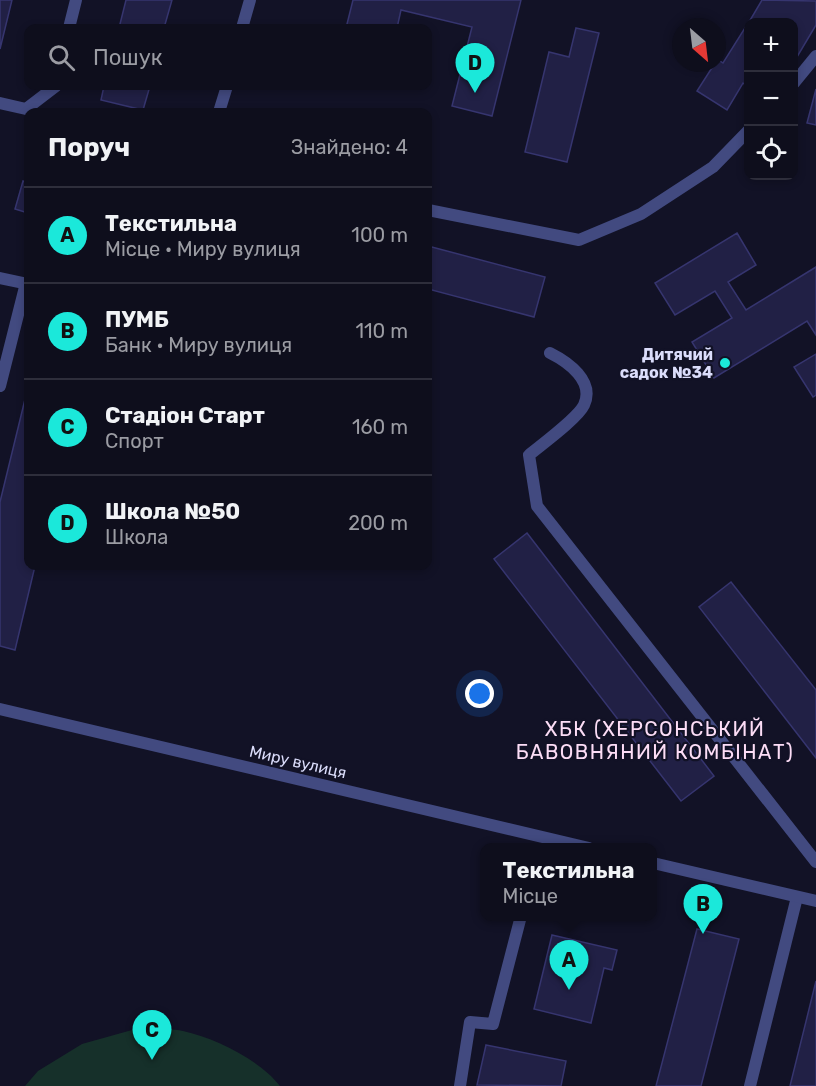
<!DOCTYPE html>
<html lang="uk">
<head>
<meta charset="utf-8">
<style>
  body { margin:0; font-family:Rubik,sans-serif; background:#1c1c29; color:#f1f3f6 }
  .controls { position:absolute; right:18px; top:18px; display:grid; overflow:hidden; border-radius:12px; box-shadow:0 3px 9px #0003 }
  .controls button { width:54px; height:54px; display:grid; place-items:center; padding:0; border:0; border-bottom:2px solid #2e2e3b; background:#0e0e1c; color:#f1f3f6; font:30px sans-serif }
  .compass { position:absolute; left:672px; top:18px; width:54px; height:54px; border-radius:50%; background:#0e0e1c; box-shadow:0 3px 9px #0003; rotate:152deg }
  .you { position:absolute; left:480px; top:694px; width:21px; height:21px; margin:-15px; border:4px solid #fff; border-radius:50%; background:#1a73e8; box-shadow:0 0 0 9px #1a73e833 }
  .badge { display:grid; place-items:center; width:39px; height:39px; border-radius:50%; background:#1be8da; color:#111; font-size:20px; font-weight:700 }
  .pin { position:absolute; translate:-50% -50px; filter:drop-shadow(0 2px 3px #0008) }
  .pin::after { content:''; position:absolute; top:32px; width:21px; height:18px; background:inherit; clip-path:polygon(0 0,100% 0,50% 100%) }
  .popup { position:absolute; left:480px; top:843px; width:177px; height:78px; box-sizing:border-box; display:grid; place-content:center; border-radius:12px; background:#0e0e1c; filter:drop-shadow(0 2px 4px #0005); font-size:20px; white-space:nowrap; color:#9b9ca3 }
  .popup b { font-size:22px; color:#f1f3f6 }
  .popup::after { content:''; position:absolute; left:50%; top:100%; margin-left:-12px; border:12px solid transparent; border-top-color:#0e0e1c }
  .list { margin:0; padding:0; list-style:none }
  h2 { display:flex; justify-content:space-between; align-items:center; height:78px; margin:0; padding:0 24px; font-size:26px }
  h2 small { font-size:20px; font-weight:400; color:#9b9ca3 }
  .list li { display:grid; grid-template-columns:39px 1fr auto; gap:18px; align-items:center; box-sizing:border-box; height:96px; padding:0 24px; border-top:2px solid #2e2e3b }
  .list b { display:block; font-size:22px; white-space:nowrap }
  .list p { margin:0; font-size:20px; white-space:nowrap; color:#9b9ca3 }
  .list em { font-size:20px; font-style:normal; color:#9b9ca3 }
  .icon { flex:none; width:33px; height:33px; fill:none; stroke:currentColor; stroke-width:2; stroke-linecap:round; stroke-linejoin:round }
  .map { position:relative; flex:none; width:816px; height:1086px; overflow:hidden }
  .search { position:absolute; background:#0e0e1c; box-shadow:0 3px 9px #0003; left:24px; top:24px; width:408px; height:66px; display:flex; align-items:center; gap:15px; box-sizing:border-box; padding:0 21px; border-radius:12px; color:#9b9ca3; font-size:22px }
  .panel { position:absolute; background:#0e0e1c; box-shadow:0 3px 9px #0003; left:24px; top:108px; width:408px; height:462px; border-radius:12px }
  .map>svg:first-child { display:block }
  .pitch { fill:#16302a }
  .building { fill:#212045; stroke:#36356f; stroke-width:1.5 }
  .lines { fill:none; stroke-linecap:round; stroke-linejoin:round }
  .service { stroke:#424a80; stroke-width:12 }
  .minor { stroke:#424a80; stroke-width:12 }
  .tertiary { stroke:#424a80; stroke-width:12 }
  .poi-dot { fill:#1be8da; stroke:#121226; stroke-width:2 }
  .labels { text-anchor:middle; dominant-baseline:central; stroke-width:4.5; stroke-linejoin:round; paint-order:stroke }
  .poi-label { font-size:16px; font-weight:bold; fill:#dbddfb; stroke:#121226; text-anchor:end }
  .street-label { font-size:16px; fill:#dbddfb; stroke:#121226 }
  .quarter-label { font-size:20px; letter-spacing:1.5px; fill:#fcddf6; stroke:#121226 }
</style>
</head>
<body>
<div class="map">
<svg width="816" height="1086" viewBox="0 0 816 1086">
  <rect width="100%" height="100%" fill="#121226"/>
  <path class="pitch" d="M132,1030C148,1030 167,1028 183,1031C215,1038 260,1060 280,1086H25L38,1071L82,1044Z"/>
  <g class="building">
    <polygon points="0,0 12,0 0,49"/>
    <polygon points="126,0 172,0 164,28 119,28"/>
    <polygon points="353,0 521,0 492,116 452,106 472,27 401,10 397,28 346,28"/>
    <polygon points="762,0 816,1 816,25 794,62 794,22 749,22"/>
    <polygon points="748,23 748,87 743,83 727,110 697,91 715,63 717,63 717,59 723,63"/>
    <polygon points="576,28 599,33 567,162 525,152 549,52 569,57"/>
    <polygon points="104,86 150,86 143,110 101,100"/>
    <polygon points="816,89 816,125 807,123"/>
    <polygon points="23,181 28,183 28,213 15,209"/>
    <polygon points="737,233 756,265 728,282 746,310 816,267 816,335 807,321 714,378 692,342 732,318 715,291 675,315 655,283"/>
    <polygon points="428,246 545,277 534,317 428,289"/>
    <polygon points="816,354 816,395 813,397 794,367"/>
    <polygon points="28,387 28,566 35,566 15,650 0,646 0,502"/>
    <polygon points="527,533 714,776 681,801 494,559"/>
    <polygon points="731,582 816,690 816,758 699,607"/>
    <polygon points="697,929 739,939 701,1086 656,1086"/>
    <polygon points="552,935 617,950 612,970 604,968 591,1023 534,1009"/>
    <polygon points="816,981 816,1086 790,1086"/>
    <polygon points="486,1045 566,1061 561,1086 477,1085"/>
  </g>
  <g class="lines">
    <g class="service">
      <polyline points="794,83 816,56"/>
      <polyline points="428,210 579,240 641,214 713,167 748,131"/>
      <path d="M550,353C568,362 595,381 584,405C578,418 541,445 529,455L537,506L816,862"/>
      <polyline points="460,1086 470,1022 493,1024 521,916"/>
      <polyline points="750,1086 797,897"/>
    </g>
    <g class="minor">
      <polyline points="69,28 76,0"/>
      <polyline points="242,28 250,0"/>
      <polyline points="0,103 26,109 56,86"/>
      <polyline points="219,112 227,86"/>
      <polyline points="0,278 28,284"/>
      <polyline points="0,386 26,283"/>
    </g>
    <g class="tertiary">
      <polyline points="0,709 589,848"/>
      <polyline points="653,863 816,901"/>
    </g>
  </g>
  <circle class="poi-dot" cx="725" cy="363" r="6"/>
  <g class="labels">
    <g class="poi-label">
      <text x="713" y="354">Дитячий<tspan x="713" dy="18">садок №34</tspan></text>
    </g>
    <g class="street-label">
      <text transform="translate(298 762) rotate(13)">Миру вулиця</text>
    </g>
    <g class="quarter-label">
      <text x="655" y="729">ХБК (ХЕРСОНСЬКИЙ<tspan x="655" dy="23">БАВОВНЯНИЙ КОМБІНАТ)</tspan></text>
    </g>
  </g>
</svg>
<div class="controls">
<button>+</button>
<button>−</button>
<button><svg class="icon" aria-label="locate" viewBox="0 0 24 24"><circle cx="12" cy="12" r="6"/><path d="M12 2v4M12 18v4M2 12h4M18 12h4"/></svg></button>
</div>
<svg class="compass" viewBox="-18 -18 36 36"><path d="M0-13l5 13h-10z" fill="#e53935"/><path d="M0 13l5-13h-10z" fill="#9b9ca3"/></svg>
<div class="you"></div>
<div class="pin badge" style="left:569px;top:990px">A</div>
<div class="popup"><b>Текстильна</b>Місце</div>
<div class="pin badge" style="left:703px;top:934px">B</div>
<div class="pin badge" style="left:152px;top:1060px">C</div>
<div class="pin badge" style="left:475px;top:93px">D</div>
<div class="search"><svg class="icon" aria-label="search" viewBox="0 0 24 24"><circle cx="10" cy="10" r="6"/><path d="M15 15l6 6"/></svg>Пошук</div>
<section class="panel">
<h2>Поруч<small>Знайдено: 4</small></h2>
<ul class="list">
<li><span class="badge">A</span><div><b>Текстильна</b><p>Місце · Миру вулиця</p></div><em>100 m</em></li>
<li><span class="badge">B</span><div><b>ПУМБ</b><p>Банк · Миру вулиця</p></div><em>110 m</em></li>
<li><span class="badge">C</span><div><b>Стадіон Старт</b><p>Спорт</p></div><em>160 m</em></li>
<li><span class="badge">D</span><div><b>Школа №50</b><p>Школа</p></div><em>200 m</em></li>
</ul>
</section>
</div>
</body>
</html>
